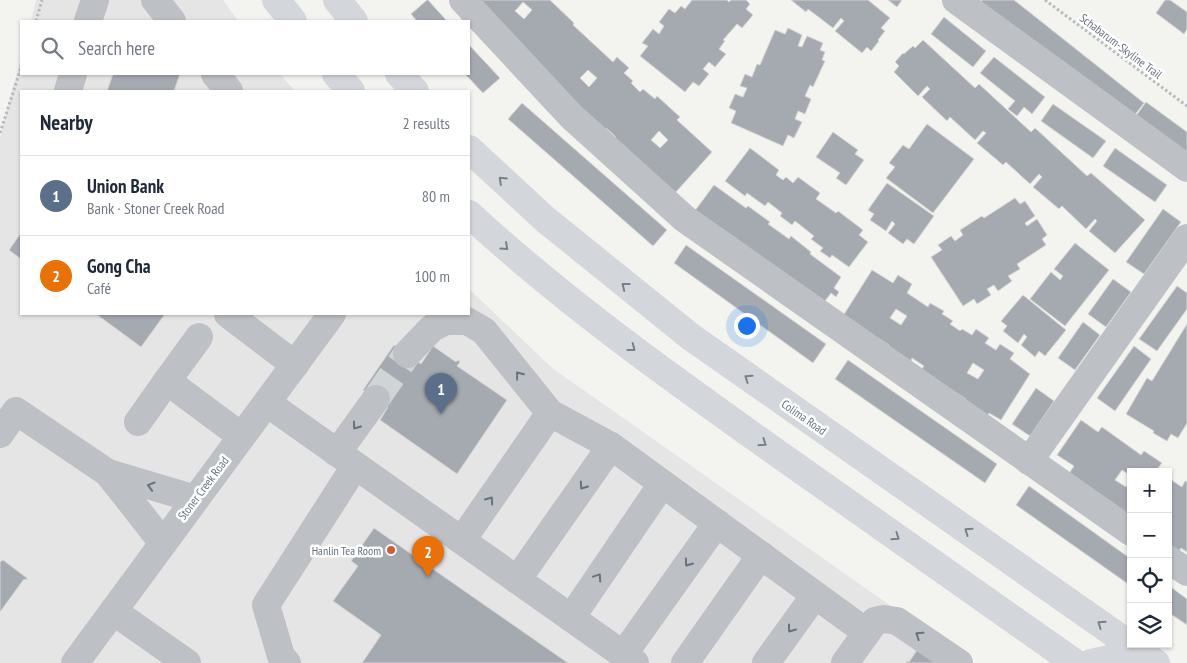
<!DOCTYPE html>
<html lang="en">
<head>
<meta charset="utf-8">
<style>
  body { margin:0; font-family:"PT Sans Narrow",sans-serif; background:#f2f2f3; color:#1f2937 }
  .controls { position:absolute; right:15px; bottom:15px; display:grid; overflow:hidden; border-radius:0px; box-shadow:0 1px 4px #0004 }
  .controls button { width:45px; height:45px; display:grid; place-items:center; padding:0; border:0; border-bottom:1px solid #e0e1e3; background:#fff; color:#1f2937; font:25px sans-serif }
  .you { position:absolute; left:746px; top:325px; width:18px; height:18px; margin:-12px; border:4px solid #fff; border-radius:50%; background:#1a73e8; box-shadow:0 0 0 8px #1a73e833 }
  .badge { display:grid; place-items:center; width:32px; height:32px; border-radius:50%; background:#0f766e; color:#fff; font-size:16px; font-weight:700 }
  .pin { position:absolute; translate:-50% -41px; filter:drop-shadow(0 1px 2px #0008) }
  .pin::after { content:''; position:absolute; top:26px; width:18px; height:15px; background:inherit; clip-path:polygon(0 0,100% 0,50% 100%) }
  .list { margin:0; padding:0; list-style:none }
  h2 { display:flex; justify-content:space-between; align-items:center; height:65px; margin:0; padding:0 20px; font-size:21px }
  h2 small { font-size:16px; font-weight:400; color:#747a83 }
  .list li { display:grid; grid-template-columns:32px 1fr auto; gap:15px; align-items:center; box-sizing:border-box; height:80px; padding:0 20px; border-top:1px solid #e0e1e3 }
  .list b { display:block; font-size:19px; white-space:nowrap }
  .list p { margin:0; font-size:16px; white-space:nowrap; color:#747a83 }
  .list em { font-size:16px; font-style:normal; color:#747a83 }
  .icon { flex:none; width:28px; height:28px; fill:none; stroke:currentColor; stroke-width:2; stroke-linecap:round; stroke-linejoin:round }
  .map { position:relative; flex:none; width:1187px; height:663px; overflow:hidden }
  .search { position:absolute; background:#fff; box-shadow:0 1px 4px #0004; left:20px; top:20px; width:450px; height:55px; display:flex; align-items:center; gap:12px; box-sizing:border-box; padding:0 18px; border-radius:0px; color:#747a83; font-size:19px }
  .panel { position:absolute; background:#fff; box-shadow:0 1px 4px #0004; left:20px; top:90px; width:450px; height:225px; border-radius:0px }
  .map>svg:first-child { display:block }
  .built { fill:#e4e5e4 }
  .building { fill:#a4aab0; stroke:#d5d5d3; fill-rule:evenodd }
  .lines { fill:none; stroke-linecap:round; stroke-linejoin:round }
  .minor-tunnel { stroke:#d0d4d4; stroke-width:28; stroke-dasharray:28 14; stroke-linecap:butt }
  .path { stroke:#b7b9bc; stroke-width:3; stroke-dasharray:2.5 2.5; stroke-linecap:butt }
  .minor { stroke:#bdc0c4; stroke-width:28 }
  .major { stroke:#d3d7db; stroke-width:28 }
  .oneway { stroke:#76818c }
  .oneway2 { stroke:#66727e }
  .poi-dot { fill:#cf5f34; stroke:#fff; stroke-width:2 }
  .labels { text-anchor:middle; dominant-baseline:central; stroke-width:5; stroke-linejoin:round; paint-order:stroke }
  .street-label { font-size:12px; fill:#66727e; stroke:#fff }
  .poi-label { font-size:12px; fill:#66727e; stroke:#fff; text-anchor:end }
</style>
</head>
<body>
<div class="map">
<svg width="1187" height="663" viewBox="0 0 1187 663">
  <rect width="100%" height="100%" fill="#f3f4f0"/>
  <g class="built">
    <polygon points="36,0 223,0 238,21 31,21"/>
    <polygon points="21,57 21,74 280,74 295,91 21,91 21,314 469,314 469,289 552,368 972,663 0,663 0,138"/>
  </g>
  <g class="building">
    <polygon points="427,0 428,0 447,21 417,21 411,14"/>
    <path d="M471,0H550L574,23L573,25L613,62L617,57L629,68L624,73L633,81L631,83L640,92L643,89L655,99L657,96L680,117L677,120L712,152L675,193L614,140L616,137L606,128L603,132ZM523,2L532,10L524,19L515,11ZM588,70L597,78L589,87L580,78ZM659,131L668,140L660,148L651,140Z"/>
    <polygon points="692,0 727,0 729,2 731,0 746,0 750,4 746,9 753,15 742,28 737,24 723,40 725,41 719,49 726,54 715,67 709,62 703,69 709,74 699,86 693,82 685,92 640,56 648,46 642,43 653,29 659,34 664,26 659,22 669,9 675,13 681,6 685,9"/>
    <polygon points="791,0 868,0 890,18 881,28 885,31 878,40 879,41 871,51 867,47 862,53 835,31 844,21 841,18 833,28 808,9 806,12"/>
    <polygon points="888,0 902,0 897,7"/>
    <polygon points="982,0 1014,0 1144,103 1130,121 981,2"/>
    <polygon points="1165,0 1170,0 1187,12 1187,29 1184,34 1156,13"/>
    <polygon points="944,17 986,51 973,67 931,34"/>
    <polygon points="788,28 802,35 798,46 802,47 807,36 823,43 820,50 825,52 822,60 825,61 813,87 810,85 805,96 811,99 805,114 798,111 795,119 802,122 794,138 788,135 783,146 731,123 736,111 729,108 735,94 743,97 747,88 740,86 745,74 752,77 757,64 760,65 775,30 785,34"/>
    <polygon points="923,40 975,88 979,84 1031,132 1035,128 1087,176 1091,173 1145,220 1115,253 1089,231 1097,221 1095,219 1086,229 1062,206 1059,209 1033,187 1042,177 1039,174 1030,184 1006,162 1003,165 977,143 986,133 983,131 975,140 950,117 947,121 922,97 930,89 927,86 918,96 894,72 899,66 895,62 903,53 904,54 913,46 915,48"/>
    <polygon points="469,45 500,78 483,93 465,74 469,74"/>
    <polygon points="994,57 1045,97 1032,114 1024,107 1017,116 1008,109 1015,101 980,73"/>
    <polygon points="113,74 180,74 174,91 107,91"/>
    <polygon points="1146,102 1187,132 1187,153 1133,120"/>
    <polygon points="522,103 667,230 653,246 508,119"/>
    <polygon points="1053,104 1106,141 1093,158 1041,121"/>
    <polygon points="927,124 974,159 933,213 886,178 895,167 889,163 903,145 909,149"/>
    <polygon points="833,132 858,150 855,154 864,160 846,185 836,178 840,173 816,157"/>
    <polygon points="750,148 779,170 776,175 783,180 786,177 793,183 798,177 820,193 816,199 836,213 838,211 863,230 859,235 868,242 849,267 832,255 830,258 820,251 823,248 811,239 814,236 795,221 792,225 780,216 782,213 768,202 765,206 747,193 745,196 725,181"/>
    <polygon points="1115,148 1167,185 1155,202 1103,166"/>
    <polygon points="887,183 934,216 914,244 907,239 903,244 888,233 895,224 892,221 886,231 870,220 874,214 868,210"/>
    <polygon points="714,185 746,208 748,206 770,222 768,224 789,239 791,236 811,252 810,254 841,277 834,288 839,292 836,297 831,293 822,305 694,212"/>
    <polygon points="1015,198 1020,204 1025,201 1035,216 1025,223 1027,226 1037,219 1047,235 1042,239 1046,245 1017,264 1020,269 1008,276 1012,281 998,291 994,285 987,289 991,295 977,304 974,299 963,306 931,257 942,250 938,245 951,236 955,241 963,235 960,230 982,216 984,218"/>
    <polygon points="1163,209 1181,222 1144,274 1126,262"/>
    <polygon points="21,233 21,259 9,250"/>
    <polygon points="1075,243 1109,270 1065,326 1030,299 1051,272 1060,280 1063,276 1054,269"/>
    <polygon points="686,245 826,344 813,363 674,263"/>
    <path d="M872,270L893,283L898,275L912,284L907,293L928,307L930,303L944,311L942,314L953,321L950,324L960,331L962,329L972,335L976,329L989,338L985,343L996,350L1000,344L1014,353L1010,359L1030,374L1001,420L989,413L988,415L964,401L966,399L921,370L924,366L912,358L911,361L887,348L889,345L878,338L876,341L843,316ZM896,309L907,316L901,325L890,318ZM973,363L984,370L978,379L967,373Z"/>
    <polygon points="1113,279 1131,292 1106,327 1088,314"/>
    <polygon points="1177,286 1187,293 1187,309 1157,351 1139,339"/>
    <polygon points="1023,295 1066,330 1045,356 1039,351 1035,357 1021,345 1027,337 1024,334 1018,343 1003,331 1007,326 1001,321"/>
    <polygon points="96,314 165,314 141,347"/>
    <polygon points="1083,322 1100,335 1075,370 1058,358"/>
    <polygon points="1187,324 1187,423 1178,438 1171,434 1167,441 1153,433 1154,431 1126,414 1147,378 1152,381"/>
    <polygon points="394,345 421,364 433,346 456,362 458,360 460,362 457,366 507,400 457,474 380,420 388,407 363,390"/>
    <polygon points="1134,346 1151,359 1115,411 1097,398"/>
    <polygon points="848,360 997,464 985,483 835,379"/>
    <polygon points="1036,388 1054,401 1030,436 1012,424"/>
    <polygon points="1081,420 1098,432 1102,427 1141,455 1144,451 1162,463 1158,468 1164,472 1131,472 1131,476 1122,470 1115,480 1126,487 1131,479 1131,521 1068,475 1074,466 1057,455"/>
    <polygon points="1168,478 1182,487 1185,481 1187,482 1187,552 1181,548 1179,551 1168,544"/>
    <polygon points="1029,486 1131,559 1131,586 1016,505"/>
    <polygon points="374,528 568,663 362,663 381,635 333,601 358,566 351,561"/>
    <polygon points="3,560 27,578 26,580 24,579 0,612 0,562"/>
    <polygon points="1168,585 1187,599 1187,625 1168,612"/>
    <polygon points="920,646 944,663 906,663 907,661 909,662"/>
  </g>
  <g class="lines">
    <polyline class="minor-tunnel" points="376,399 407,354"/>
    <g class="path">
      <polyline points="1045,0 1187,106"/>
      <polyline points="36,21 42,0"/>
      <polyline points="0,133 21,68"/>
    </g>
    <g class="minor">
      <polyline points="155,0 172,21"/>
      <polyline points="463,0 571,116 685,219 1131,532"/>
      <polyline points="956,0 1187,168"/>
      <polyline points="88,21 95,0"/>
      <polyline points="215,74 229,91"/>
      <polyline points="68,91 73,74"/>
      <polyline points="228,314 295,365"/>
      <polyline points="199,337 167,381 241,436"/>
      <polyline points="407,354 432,328 446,321 467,321 484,331 550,413 611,446 866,632"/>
      <polyline points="267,403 635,663"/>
      <polyline points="138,422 167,381"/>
      <polyline points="0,434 16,411 108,473 195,499"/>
      <polyline points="337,453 376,399"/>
      <polyline points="1029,461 1187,238"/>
      <polyline points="108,473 163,543"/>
      <polyline points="462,540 550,413"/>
      <polyline points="1168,559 1187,572"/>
      <polyline points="517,580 611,446"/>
      <polyline points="113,611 187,663"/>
      <polyline points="571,618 662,484"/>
      <polyline points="623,655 717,523"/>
      <polyline points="75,663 332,314"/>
      <polyline points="287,663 281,656 266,605 355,466"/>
      <polyline points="685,663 761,555"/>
      <polyline points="766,663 815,595"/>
      <polyline points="845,663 875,621 884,619 897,621 959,663"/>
    </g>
    <g class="major">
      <polyline points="276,0 293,21"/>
      <polyline points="337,0 354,21"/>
      <polyline points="336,74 351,91"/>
      <polyline points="399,74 415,91"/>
      <polyline points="469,149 546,220 691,337 1156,663"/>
      <path d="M469,214C568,305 677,382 787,460C883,527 979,595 1075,663"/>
      <polyline points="1091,663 1141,652"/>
    </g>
  </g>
  <defs><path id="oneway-chevron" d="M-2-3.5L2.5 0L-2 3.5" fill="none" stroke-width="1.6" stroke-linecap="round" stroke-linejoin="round" transform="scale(1.25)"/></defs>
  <g class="oneway">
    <use href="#oneway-chevron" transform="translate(502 180) rotate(-137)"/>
    <use href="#oneway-chevron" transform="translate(505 247) rotate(42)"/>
    <use href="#oneway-chevron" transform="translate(625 286) rotate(-142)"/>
    <use href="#oneway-chevron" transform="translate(632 348) rotate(37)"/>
    <use href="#oneway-chevron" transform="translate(748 378) rotate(-145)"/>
    <use href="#oneway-chevron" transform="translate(763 443) rotate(35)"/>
    <use href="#oneway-chevron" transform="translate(968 531) rotate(-145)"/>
    <use href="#oneway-chevron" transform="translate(896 537) rotate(35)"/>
    <use href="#oneway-chevron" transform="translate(1101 624) rotate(-145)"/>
  </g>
  <g class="oneway2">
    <use href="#oneway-chevron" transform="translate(519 375) rotate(-128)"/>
    <use href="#oneway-chevron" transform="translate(356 426) rotate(126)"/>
    <use href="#oneway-chevron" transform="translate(151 486) rotate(-163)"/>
    <use href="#oneway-chevron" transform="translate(583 486) rotate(125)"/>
    <use href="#oneway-chevron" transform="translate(490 500) rotate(-55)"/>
    <use href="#oneway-chevron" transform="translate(688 563) rotate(125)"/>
    <use href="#oneway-chevron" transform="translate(598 577) rotate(-56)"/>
    <use href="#oneway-chevron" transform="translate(791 629) rotate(126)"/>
    <use href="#oneway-chevron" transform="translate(919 635) rotate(-146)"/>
  </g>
  <circle class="poi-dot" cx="391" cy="550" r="5"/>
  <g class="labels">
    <g class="street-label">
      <text transform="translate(1121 46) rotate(37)">Schabarum-Skyline Trail</text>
      <text transform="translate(804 417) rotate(35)">Colima Road</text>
      <text transform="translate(203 488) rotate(-53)">Stoner Creek Road</text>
    </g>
    <g class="poi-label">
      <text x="381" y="550">Hanlin Tea Room</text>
    </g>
  </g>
</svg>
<div class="controls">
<button>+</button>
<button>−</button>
<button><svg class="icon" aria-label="locate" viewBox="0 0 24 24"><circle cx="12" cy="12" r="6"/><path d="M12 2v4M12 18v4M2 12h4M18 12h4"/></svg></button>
<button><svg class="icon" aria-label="layers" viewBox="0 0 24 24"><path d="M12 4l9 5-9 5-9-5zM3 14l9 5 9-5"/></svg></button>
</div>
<div class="you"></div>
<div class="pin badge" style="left:441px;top:414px;background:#5c6f8a">1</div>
<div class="pin badge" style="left:428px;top:577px;background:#e8710a">2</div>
<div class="search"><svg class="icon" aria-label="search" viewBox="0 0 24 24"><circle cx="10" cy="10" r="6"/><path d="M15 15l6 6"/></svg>Search here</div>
<section class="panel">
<h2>Nearby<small>2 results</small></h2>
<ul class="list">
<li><span class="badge" style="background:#5c6f8a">1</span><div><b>Union Bank</b><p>Bank · Stoner Creek Road</p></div><em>80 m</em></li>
<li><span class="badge" style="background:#e8710a">2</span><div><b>Gong Cha</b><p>Café</p></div><em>100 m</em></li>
</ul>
</section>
</div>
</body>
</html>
